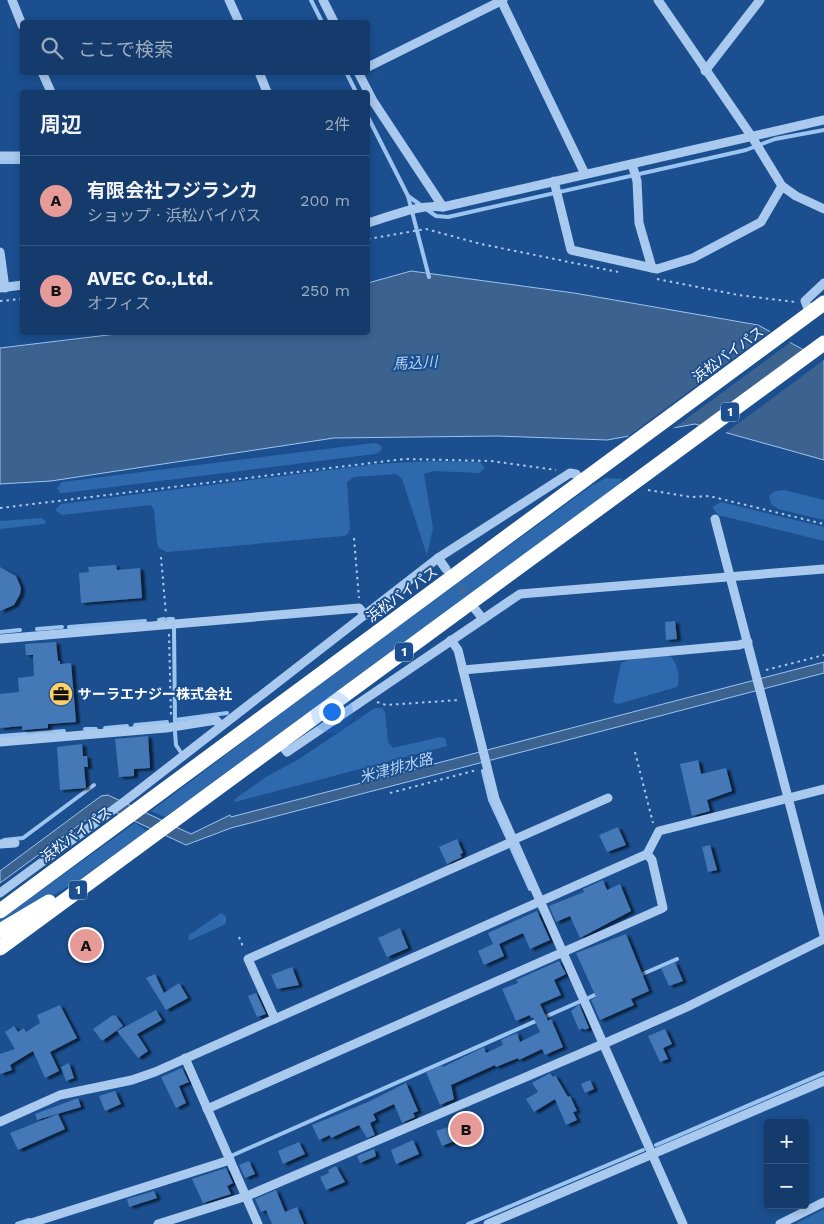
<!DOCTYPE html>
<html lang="ja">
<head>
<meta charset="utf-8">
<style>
  body { margin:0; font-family:"Work Sans","Noto Sans JP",sans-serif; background:#214673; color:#f1f3f6 }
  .controls { position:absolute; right:15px; bottom:15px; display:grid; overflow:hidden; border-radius:5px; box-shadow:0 2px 8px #0003 }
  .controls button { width:45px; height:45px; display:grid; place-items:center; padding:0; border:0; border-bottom:1px solid #33557e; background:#143b6b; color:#f1f3f6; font:25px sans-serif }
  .you { position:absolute; left:331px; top:711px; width:18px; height:18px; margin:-12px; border:4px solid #fff; border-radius:50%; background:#1a73e8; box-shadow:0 0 0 8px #1a73e833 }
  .badge { display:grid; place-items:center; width:32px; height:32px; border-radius:50%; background:#e69b98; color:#111; font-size:16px; font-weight:700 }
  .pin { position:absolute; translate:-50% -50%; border:2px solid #fff; box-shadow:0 1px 5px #0006 }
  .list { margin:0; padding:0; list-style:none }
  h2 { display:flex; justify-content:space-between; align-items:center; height:65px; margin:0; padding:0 20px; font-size:21px }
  h2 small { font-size:16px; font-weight:400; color:#9dadc1 }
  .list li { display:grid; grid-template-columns:32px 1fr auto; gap:15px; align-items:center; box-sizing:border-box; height:90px; padding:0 20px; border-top:1px solid #33557e }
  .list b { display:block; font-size:19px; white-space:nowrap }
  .list p { margin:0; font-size:16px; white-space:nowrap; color:#9dadc1 }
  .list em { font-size:16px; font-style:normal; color:#9dadc1 }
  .icon { flex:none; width:28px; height:28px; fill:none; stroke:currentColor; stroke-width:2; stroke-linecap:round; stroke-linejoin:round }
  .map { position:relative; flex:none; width:824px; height:1224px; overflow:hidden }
  .search { position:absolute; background:#143b6b; box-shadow:0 2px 8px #0003; left:20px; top:20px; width:350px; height:55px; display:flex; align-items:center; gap:12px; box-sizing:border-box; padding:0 18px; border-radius:5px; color:#9dadc1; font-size:19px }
  .panel { position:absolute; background:#143b6b; box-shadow:0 2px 8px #0003; left:20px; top:90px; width:350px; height:245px; border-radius:5px }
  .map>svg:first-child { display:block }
  .green { fill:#2e69ad }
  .water { fill:#3c6290; stroke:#9cc4f0 }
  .pier { fill:#1b4f8f }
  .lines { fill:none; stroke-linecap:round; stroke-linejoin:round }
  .stream { stroke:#9cc4f0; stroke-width:4 }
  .building { fill:#4478b7; filter:url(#shadow) }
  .minor-tunnel { stroke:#3d69a0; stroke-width:9; stroke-dasharray:9 4.5; stroke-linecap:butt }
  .path { stroke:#a9c9ee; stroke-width:2; stroke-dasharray:2.5 4; stroke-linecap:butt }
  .minor { stroke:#a9c9ee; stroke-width:9 }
  .highway { stroke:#fff; stroke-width:15 }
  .labels { text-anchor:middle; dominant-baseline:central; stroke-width:4; stroke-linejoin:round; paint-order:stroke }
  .shield { fill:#1b4f8f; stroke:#bbcadd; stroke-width:1 }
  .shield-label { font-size:12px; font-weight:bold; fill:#fff }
  .street-label { font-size:14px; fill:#fff; stroke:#1b4f8f }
  .poi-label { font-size:14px; font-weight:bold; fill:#fff; stroke:#1b4f8f; text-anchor:start }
  .water-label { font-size:15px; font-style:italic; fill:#b5d3f5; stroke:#1b4f8f }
</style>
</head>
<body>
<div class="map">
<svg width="824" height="1224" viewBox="0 0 824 1224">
  <defs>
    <filter id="shadow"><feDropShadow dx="4" dy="2" stdDeviation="1" flood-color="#0009"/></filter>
  </defs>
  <rect width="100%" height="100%" fill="#1b4f8f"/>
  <g class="green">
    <polygon points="374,443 379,444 382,448 380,452 375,454 64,493 60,493 57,488 62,482"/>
    <polygon points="433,461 480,462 485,468 479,473 433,471 424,474 433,528 427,555 402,479 397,474 354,477 347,482 350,529 347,535 343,536 167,552 159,548 157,543 154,510 151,505 62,515 55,510 61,504 376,464"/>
    <path d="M606,478L622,479L620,484C469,596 317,706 165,817L151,811L356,657L591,486Z"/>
    <polygon points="784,490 824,500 824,520 778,509 771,504 769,496 775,491"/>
    <polygon points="721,502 824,527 824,541 718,515 712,507"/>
    <polygon points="41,518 46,521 45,524 0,529 0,521"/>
    <path d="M665,656H670C677,662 681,679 677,687L618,704L613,702L621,663L629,659Z"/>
    <polygon points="375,708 382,708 385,712 388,742 393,748 440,737 445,738 447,746 235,802 235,799 266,777 299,759"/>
    <polygon points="135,823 147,831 82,878 0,927 0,920"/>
    <polygon points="221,913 226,916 226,924 191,940 188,939 189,935"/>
    <polygon points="824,1209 824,1224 795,1224"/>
  </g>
  <g class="water">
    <polygon points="411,271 574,293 758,325 824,361 824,460 695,424 607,440 497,436 334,438 51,481 0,484 0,348 133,332 368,332 368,283"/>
    <polygon points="824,662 824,673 231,828 186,845 104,807 0,883 0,871 101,796 108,795 191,834 230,815 231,817"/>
  </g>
  <g class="pier">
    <polygon points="772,330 792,341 670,431 623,440"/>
    <polygon points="805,348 824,360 724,434 699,427"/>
  </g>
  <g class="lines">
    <g class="stream">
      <polyline points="311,0 322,22"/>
      <polyline points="346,72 356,92"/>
      <polyline points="368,117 408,196 429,277"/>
      <polyline points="0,162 22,162"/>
      <polyline points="408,196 436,216 448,217 746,150 775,139 824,130"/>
      <polyline points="168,619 173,619"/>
      <polyline points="159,620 164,619"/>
      <polyline points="69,627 145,621"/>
      <polyline points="174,628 175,721"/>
      <polyline points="37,629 62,627"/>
      <polyline points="0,632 20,630"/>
      <polyline points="175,720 227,713"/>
      <polyline points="135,725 167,722"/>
      <polyline points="105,728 127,726"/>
      <polyline points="85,729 96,729"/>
      <polyline points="175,732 176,745 180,751"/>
      <polyline points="0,736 64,731"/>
      <polyline points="483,771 490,800 508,839"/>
      <polyline points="4,840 23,838 94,785"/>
      <polyline points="511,847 530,889"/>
      <polyline points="638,976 677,959"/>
      <polyline points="586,999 599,993"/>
      <polyline points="656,1145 824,1073"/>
      <polyline points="231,1156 581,1001"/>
      <polyline points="17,1224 29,1220"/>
      <polyline points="468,1224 643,1150"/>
    </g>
  </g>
  <g class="building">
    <polygon points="116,565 117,570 140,568 142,598 81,603 79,573 89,572 88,567"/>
    <polygon points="0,567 16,576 21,588 20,594 14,605 0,611"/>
    <polygon points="675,621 677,639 666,640 665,622"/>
    <polygon points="56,642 58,661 60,661 60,664 71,663 76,722 48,724 48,728 22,730 22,726 0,728 0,694 19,692 18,678 34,676 33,655 26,655 25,644"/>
    <polygon points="148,736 150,768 134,769 134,776 119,777 115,739"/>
    <polygon points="82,744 83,756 87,756 88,767 84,767 86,788 60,790 57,747"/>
    <polygon points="698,760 701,774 726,768 732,791 707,800 710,811 692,816 680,764"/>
    <polygon points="618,827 626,845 607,852 599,835"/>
    <polygon points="457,839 463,853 460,854 462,857 447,864 439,847"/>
    <polygon points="710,845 717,870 708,872 702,847"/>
    <polygon points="603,880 607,890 620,884 631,911 580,938 570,916 556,922 549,906 584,892 583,889"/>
    <polygon points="537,911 550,940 530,949 523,933 499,944 504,956 484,965 478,951 493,944 488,933"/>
    <polygon points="400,928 408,948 387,957 378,938"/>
    <polygon points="626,934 649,991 631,999 634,1005 600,1020 591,1000 596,997 576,953"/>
    <polygon points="559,961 566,974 554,980 561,995 540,1004 548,1021 551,1019 563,1047 545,1055 542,1049 519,1060 518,1058 496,1067 495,1065 451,1085 454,1099 440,1105 426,1072 442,1065 443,1067 484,1047 486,1053 503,1045 501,1040 517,1033 520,1042 540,1032 533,1017 531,1018 530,1015 516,1021 502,989 518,983 516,980"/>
    <polygon points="675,962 683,981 669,986 661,968"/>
    <polygon points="292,967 299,985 277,989 271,975"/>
    <polygon points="155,974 164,993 179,983 188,998 166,1010 146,978"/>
    <polygon points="256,993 266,1014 257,1017 248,996"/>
    <polygon points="579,1004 589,1028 584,1030 583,1028 579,1030 571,1011"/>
    <polygon points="60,1005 77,1038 50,1052 59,1071 45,1078 33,1051 10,1065 12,1070 0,1074 0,1054 15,1049 5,1032 14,1026 18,1032 24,1028 26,1032 40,1023 37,1015"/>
    <polygon points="156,1010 162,1020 137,1034 148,1051 138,1058 117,1031"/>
    <polygon points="113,1015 116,1016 123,1026 102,1041 93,1029"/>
    <polygon points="665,1029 672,1044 663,1048 668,1059 660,1062 648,1036"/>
    <polygon points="69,1063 74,1078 66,1081 61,1067"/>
    <polygon points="182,1068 189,1082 179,1086 186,1103 176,1108 161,1077"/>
    <polygon points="550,1073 553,1077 555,1075 568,1097 570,1096 577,1111 573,1112 577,1120 566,1125 555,1099 534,1112 526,1099 538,1092 532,1083"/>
    <polygon points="590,1080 594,1089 585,1093 581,1084"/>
    <polygon points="406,1083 418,1111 413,1113 415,1117 402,1123 394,1104 373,1114 376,1120 370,1123 375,1135 367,1138 359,1125 331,1138 330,1135 319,1140 312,1125 368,1102"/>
    <polygon points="115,1091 121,1104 105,1111 99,1096"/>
    <polygon points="78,1098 81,1107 37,1120 35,1114"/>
    <polygon points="58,1114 65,1129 18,1150 10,1133"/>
    <polygon points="469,1120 474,1133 442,1146 436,1131"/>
    <polygon points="413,1140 419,1154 396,1164 391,1150"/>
    <polygon points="299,1142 305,1154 283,1164 278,1151"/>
    <polygon points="374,1149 376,1156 360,1163 357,1156"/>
    <polygon points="249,1161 255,1174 245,1178 239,1165"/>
    <polygon points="336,1166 345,1182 326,1190 320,1177 329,1173 328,1170"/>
    <polygon points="226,1168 233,1183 227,1186 231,1194 203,1203 192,1179"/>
    <polygon points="276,1190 285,1212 297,1207 304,1224 272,1224 266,1210 261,1212 255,1199"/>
    <polygon points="154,1191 157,1198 129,1207 127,1199"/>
  </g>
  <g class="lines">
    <polyline class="minor-tunnel" points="451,575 473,605"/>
    <g class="path">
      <polyline points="368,239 426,229 481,244 618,272"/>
      <polyline points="657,279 738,295 795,302"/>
      <polyline points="0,301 22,299"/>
      <polyline points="648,490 691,497 709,496 824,524"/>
      <polyline points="0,508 404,459 491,461 556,470"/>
      <polyline points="354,538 359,598"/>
      <polyline points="161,557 166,614"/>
      <polyline points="169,634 171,717"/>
      <polyline points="766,670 824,655"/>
      <polyline points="377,702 386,705 459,700"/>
      <polyline points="635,752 653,823"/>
      <polyline points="390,793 477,770"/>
      <polyline points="239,937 244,949"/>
    </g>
    <g class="minor">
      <polyline points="12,0 22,25"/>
      <polyline points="229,0 239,22"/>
      <polyline points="323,0 334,22"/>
      <polyline points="501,0 585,174"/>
      <polyline points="658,0 752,137 782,186 796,196 824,209"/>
      <polyline points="368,67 503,0"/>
      <polyline points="705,71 760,0"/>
      <polyline points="42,72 51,92"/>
      <polyline points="259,72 267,92"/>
      <polyline points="358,72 373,101 443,207"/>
      <polyline points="0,156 22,156"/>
      <polyline points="632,164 637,181 639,223 652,268"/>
      <polyline points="554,181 571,250 657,269 693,258 761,222 782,186"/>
      <path d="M368,223C392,216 417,204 443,207L824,120"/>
      <polyline points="0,252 5,288"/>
      <polyline points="0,288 22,285"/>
      <polyline points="810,314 805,301 824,283"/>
      <polyline points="715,519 824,935"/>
      <polyline points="438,558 446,569"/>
      <polyline points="475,609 483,619"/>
      <polyline points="0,639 359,608 365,615"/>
      <polyline points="451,640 458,650 495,799 683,1224"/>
      <polyline points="463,670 739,645 748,642"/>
      <polyline points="0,742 166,728 216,720 221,726"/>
      <polyline points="280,743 287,752 520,594 824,569"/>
      <polyline points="513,840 608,798"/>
      <polyline points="0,844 15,843"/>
      <polyline points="0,893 125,801 438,558 570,473 576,474 582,482"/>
      <polyline points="275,1019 248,959 514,841"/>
      <polyline points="185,1058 258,1224"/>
      <polyline points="207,1109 663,908 652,860 647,854"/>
      <polyline points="0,1122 60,1095 132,1080 155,1072 647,854 659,831 824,789"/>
      <polyline points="28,1224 230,1160"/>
      <polyline points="158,1224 247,1196 610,1041 687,1007 824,939"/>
      <polyline points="488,1224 824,1081"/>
      <polyline points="780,1224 824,1202"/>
    </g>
    <g class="highway">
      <polyline points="0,911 824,303"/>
      <polyline points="0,931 49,902"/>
      <polyline points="0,948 824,343"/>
    </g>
  </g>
  <defs>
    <g id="office-disc" transform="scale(1.25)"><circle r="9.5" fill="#ffd166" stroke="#1b4f8f"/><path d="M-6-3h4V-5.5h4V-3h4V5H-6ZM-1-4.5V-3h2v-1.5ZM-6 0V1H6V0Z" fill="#111"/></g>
  </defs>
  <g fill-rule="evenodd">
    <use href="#office-disc" x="61" y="694"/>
  </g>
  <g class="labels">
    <g class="shield">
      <rect x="721" y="402.5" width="18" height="19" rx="4"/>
      <rect x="395" y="642.5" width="18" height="19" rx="4"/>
      <rect x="69" y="880.5" width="18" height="19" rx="4"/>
    </g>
    <g class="shield-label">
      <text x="730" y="412">1</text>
      <text x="404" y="652">1</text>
      <text x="78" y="890">1</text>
    </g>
    <g class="street-label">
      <text transform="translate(728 354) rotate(-36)">浜松バイパス</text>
      <text transform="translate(402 594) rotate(-36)">浜松バイパス</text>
      <text transform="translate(76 834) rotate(-36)">浜松バイパス</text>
    </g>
    <g class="poi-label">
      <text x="78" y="694">サーラエナジー株式会社</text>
    </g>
    <g class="water-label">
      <text transform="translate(415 363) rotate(-3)">馬込川</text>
      <text transform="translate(396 768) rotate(-15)">米津排水路</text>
    </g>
  </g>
</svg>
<div class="controls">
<button>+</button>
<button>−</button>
</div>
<div class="you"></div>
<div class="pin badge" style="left:86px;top:945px">A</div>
<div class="pin badge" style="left:466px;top:1129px">B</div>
<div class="search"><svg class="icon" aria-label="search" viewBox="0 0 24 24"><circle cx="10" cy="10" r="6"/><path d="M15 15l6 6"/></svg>ここで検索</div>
<section class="panel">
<h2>周辺<small>2件</small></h2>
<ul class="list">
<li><span class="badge">A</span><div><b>有限会社フジランカ</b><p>ショップ · 浜松バイパス</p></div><em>200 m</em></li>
<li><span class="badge">B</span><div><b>AVEC Co.,Ltd.</b><p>オフィス</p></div><em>250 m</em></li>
</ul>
</section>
</div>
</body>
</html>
